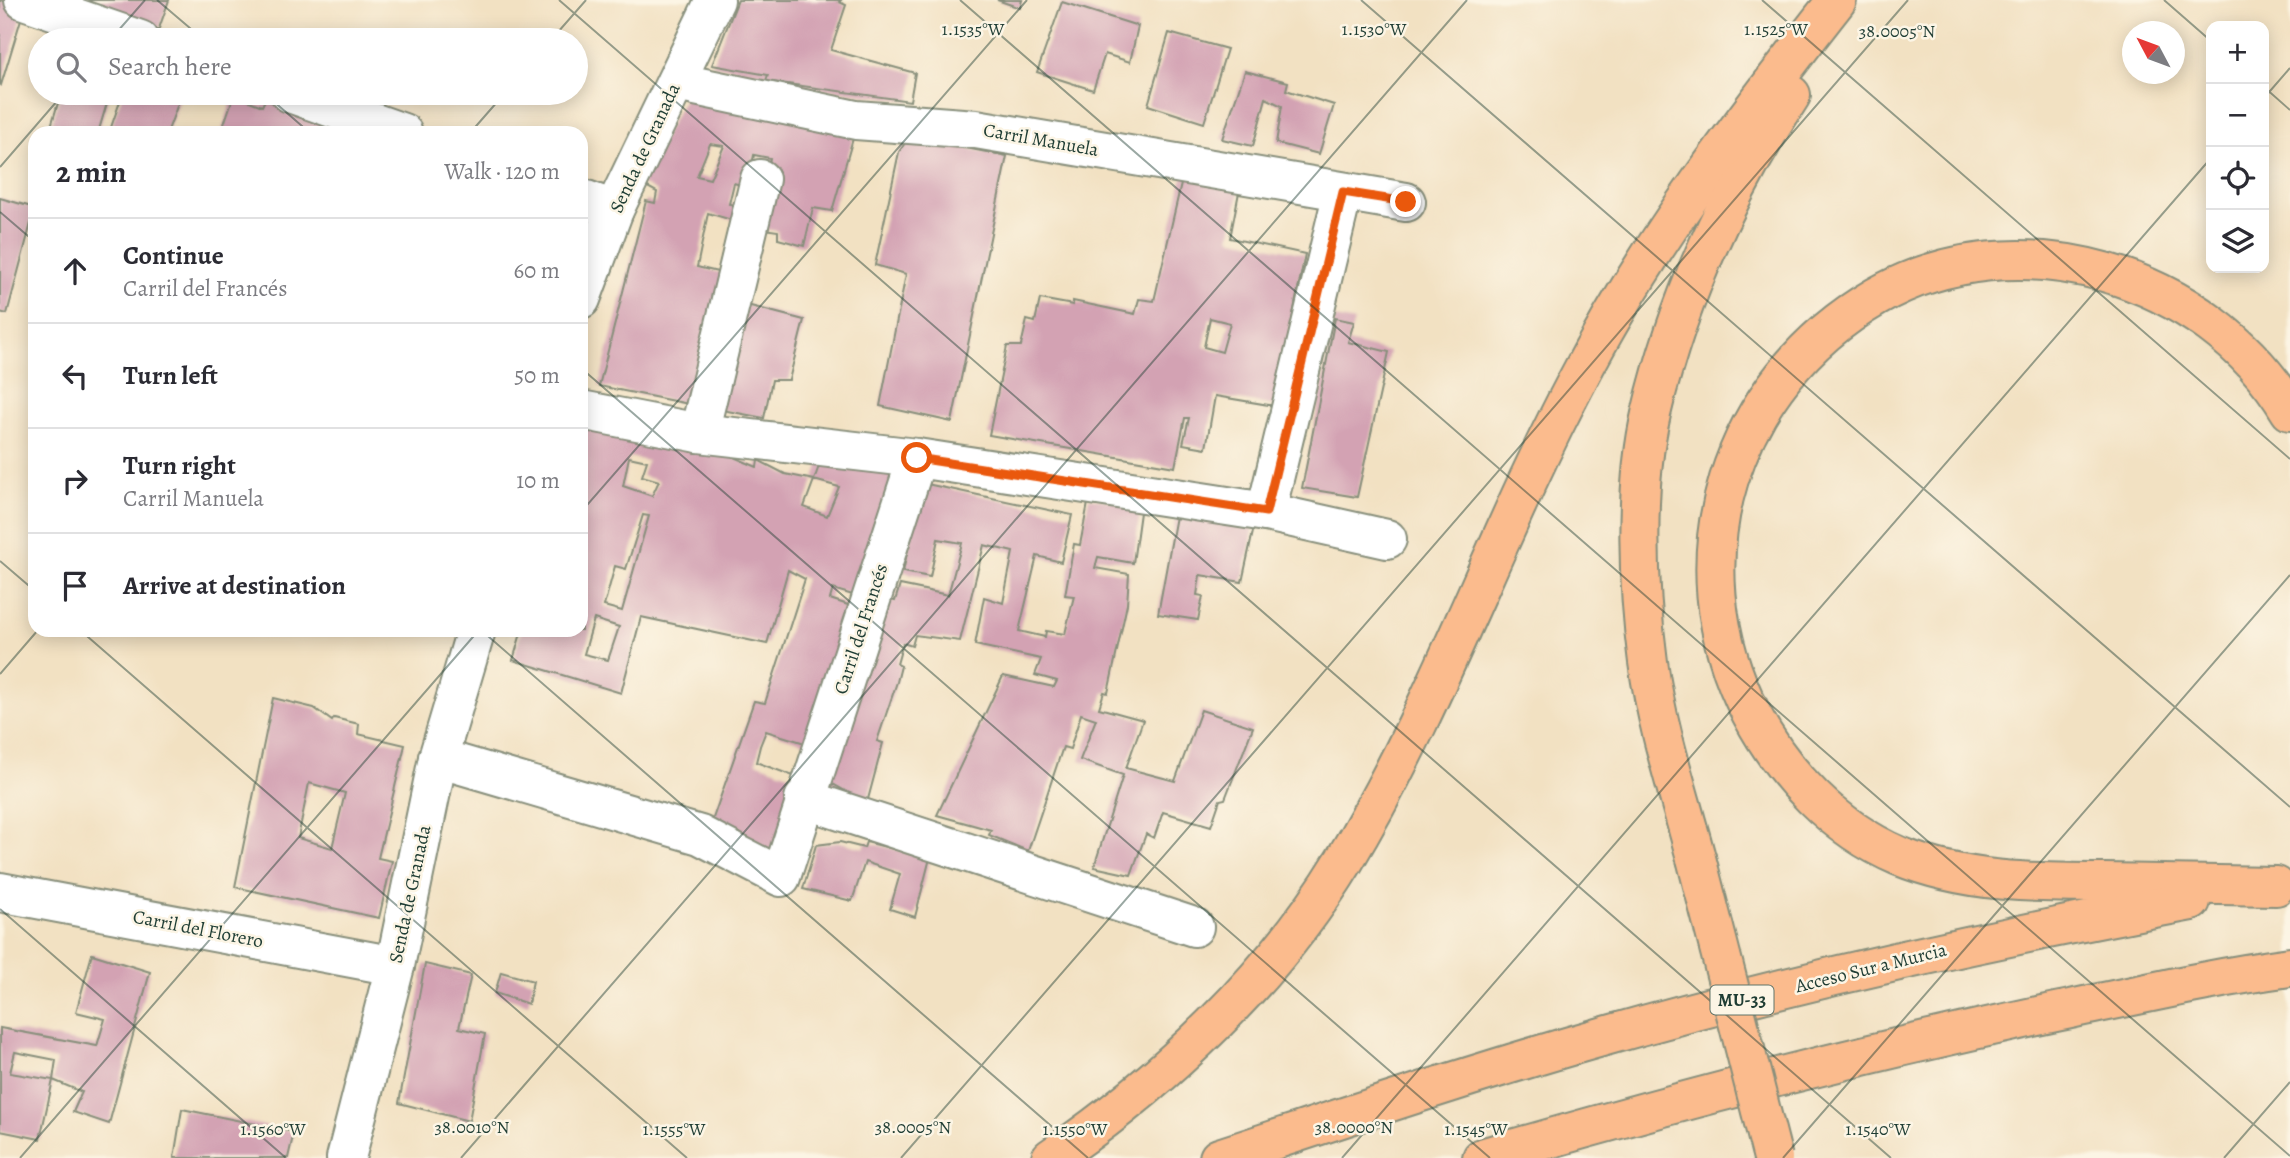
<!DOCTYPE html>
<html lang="en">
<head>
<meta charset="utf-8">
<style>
  body { margin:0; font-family:Alegreya,serif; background:#f7f7f7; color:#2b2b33 }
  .controls { position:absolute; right:21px; top:21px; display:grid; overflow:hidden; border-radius:14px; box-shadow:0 4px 18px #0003 }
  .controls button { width:63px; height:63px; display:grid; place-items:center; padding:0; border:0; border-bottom:2px solid #e1e1e2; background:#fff; color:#2b2b33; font:35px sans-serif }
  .compass { position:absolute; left:2122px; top:21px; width:63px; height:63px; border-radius:50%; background:#fff; box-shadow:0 4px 18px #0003; rotate:311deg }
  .stop { position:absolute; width:21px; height:21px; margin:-16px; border:5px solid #ea580c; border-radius:50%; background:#fff }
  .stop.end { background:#ea580c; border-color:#fff; box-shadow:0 2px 7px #0008 }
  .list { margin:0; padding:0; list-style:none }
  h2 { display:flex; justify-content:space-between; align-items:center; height:91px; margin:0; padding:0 28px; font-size:30px }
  h2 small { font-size:23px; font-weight:400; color:#7c7c81 }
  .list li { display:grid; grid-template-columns:46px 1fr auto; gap:21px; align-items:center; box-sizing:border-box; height:105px; padding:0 28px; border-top:2px solid #e1e1e2 }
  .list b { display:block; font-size:26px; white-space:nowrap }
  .list p { margin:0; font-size:23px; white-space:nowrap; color:#7c7c81 }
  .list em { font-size:23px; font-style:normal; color:#7c7c81 }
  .icon { flex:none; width:38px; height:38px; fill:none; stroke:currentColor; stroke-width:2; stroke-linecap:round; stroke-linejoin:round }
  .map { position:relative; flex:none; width:2290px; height:1158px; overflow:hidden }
  .search { position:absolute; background:#fff; box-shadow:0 4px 18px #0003; left:28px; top:28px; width:560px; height:77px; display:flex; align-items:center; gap:18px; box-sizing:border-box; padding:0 24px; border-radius:38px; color:#7c7c81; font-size:26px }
  .panel { position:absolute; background:#fff; box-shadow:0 4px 18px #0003; left:28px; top:126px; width:560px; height:511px; border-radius:21px }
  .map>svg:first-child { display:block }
  .building { fill:#d3a2b3; fill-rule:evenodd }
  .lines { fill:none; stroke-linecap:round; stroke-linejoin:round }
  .minor-casing { stroke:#888f7b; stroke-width:42 }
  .motorway-casing { stroke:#888f7b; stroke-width:42 }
  .minor { stroke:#fff; stroke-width:38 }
  .motorway { stroke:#fbbb8d; stroke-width:38 }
  .motorway-bridge-casing { stroke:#888f7b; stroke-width:42; stroke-linecap:butt }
  .motorway-bridge { stroke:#fbbb8d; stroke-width:38 }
  .route { stroke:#ea580c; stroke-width:9 }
  .ticks { fill:none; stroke:#1f3d34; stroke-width:2; stroke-opacity:0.45 }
  .labels { text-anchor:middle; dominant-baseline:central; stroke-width:5; stroke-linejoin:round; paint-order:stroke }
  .shield { fill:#fcf5e5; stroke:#617469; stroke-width:2 }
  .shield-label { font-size:18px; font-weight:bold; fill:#1f3d34 }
  .street-label { font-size:19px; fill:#1f3d34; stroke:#fcf5e5 }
  .ticks-label { font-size:18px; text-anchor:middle; fill:#1f3d34; stroke:#fcf5e5; stroke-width:5; stroke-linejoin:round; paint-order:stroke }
</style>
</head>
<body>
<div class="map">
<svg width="2290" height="1158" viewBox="0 0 2290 1158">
  <rect width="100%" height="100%" fill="#fcf5e5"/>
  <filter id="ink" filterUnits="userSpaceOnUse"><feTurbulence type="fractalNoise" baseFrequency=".0143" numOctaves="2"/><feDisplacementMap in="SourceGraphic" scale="14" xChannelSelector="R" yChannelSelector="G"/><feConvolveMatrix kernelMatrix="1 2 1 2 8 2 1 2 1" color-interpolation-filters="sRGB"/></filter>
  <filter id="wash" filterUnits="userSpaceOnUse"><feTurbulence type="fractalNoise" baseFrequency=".00686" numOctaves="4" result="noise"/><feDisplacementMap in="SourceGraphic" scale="28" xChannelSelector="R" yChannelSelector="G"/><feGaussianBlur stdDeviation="1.57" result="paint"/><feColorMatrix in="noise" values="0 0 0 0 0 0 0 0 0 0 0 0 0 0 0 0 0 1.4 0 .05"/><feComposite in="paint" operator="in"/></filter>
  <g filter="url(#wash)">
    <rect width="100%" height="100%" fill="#f2e1c2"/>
    <g id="blocks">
      <g class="building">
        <polygon points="0,0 25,6 1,85 0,84"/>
        <polygon points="89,0 169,0 156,37 82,14"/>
        <polygon points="738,0 841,0 839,2 846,5 831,50 915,73 910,101 766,81 768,75 712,65"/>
        <polygon points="997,0 1022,0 1020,8"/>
        <polygon points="1062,2 1138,26 1130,62 1105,54 1093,90 1037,72"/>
        <polygon points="1169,33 1227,49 1204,123 1148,105"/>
        <polygon points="1245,71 1288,82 1286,90 1334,105 1319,154 1276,143 1282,106 1266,98 1253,146 1222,139"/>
        <path d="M688,91L856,128L832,211L813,208L804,246L778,239V231L757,228L770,158L754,155L747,187L734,183L729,204L744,206L742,223L708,213L697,267L730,275L699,406L599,386L646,201L655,203L657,192L640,183ZM710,144L724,146L710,179L697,176Z"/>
        <polygon points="61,93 110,93 98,133 49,133"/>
        <polygon points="123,93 182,93 167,133 109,133"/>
        <polygon points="234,95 262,106 265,100 326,119 322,133 221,133"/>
        <polygon points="909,137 1007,156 952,422 880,406 906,274 875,265 899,152"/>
        <path d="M1184,171L1241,182L1230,238L1305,254L1275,406L1215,396L1206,448L1183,444L1189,418H1185L1175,467L989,435L1007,346H1021L1027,320L1035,322L1040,299L1073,305V301L1135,314L1139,299L1154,301ZM1210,318L1230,323L1222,352L1204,347Z"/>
        <polygon points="0,198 35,208 7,314 0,312"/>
        <polygon points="743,304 804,320 789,380 772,380 764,418 717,409"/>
        <polygon points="1335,318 1354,322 1348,342 1389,352 1357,497 1302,488"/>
        <path d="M587,420L729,455L757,467L758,460L785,474L814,480L804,507L827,516L839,487L814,480L823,455L902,469L856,596L833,589L830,599L854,607L808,744L766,731L760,746L756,762L799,778L780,842L769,851L710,827L754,701L765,703L805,579L788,570L767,644L641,617L621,693L513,660L522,630H581V440ZM629,457L647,461L642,476L659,481L652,496L623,486ZM643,515L649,516L622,611L604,606L615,566L626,569ZM594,619L619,627L608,660L584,654Z"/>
        <polygon points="922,483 1072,515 1061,562 1037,556 1019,631 1045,637 1046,631 1065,634 1074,596 1065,595 1074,544 1080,545 1089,498 1141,505 1133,563 1098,557 1095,568 1129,574 1127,604 1108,693 1104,692 1099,708 1143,720 1126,768 1175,781 1201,710 1253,727 1225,799 1220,800 1211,826 1163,812 1154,838 1146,834 1131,875 1094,867 1123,775 1080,760 1096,719 1081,714 1070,749 1063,747 1028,851 989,835 991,830 937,815 1003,676 1054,687 1057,681 1035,675 1041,659 975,645 984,597 1003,603 1013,552 984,545 960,641 915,635 912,646 903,643 897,664 901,666 897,682 877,741 883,743 867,803 824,779 886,599 895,601 900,585 948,595 962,543 938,539 930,577 903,572"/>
        <polygon points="1176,516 1254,527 1242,582 1200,575 1197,595 1203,596 1198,620 1158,614"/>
        <path d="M273,698L314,708L332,721L334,718L359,724L358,734L405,745L378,858L392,861L379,918L235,887ZM309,783L345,793L332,848L298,838Z"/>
        <polygon points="840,842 864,848 866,842 930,858 915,917 890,909 900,874 865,862 852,901 803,889 816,845"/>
        <polygon points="92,954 150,972 109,1124 73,1112 82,1092 53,1080 56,1060 15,1052 10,1073 53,1080 40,1139 0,1131 0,1028 97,1046 105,1019 76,1012"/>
        <polygon points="425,964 471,975 459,1028 485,1034 469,1121 399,1103"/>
        <polygon points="501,972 533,981 528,1004 495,993"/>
        <polygon points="182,1109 294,1132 288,1158 174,1158"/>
      </g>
    </g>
  </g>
  <g filter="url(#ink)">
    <use href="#blocks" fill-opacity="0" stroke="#888f7b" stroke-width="2"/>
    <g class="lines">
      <g class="minor-casing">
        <g id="minor">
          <polyline points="24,0 140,40"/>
          <polyline points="676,82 856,120 976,129 1406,202"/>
          <polyline points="290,93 403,133"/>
          <polyline points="581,198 614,210"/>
          <polyline points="581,299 614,210 715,0"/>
          <polyline points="581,410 699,433 917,458 1266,512 1387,539"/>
          <polyline points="699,433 760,179"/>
          <polyline points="1266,512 1343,192"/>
          <polyline points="438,758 700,835 781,877 917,458"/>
          <polyline points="804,799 1194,927"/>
          <polyline points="0,892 395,966"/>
          <polyline points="346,1158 395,966 438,758 476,630"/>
        </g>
      </g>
      <g class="motorway-casing">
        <g id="motorway">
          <path d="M1696,858C1679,794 1657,728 1648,662C1638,588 1634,487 1651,414C1678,299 1727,193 1791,95"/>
          <path d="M2276,886C2219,885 2162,884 2105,883C2035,883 1965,883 1899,856C1834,828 1783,774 1751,713C1672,561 1729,382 1876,297C2017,216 2208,274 2290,411"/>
          <path d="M1051,1158C1164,1081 1272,979 1344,861C1436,709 1494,538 1577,381C1648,244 1742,121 1837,0"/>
          <path d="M1219,1158C1345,1117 1471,1074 1598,1038C1793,982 1992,938 2191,901"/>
          <path d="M1482,1158C1672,1102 1863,1053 2056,1012C2134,996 2211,978 2290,967"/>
        </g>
      </g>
      <use href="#minor" class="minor"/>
      <use href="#motorway" class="motorway"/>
      <g class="motorway-bridge-casing">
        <polyline id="motorway-bridge" points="1696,858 1773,1158"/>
      </g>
      <use href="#motorway-bridge" class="motorway-bridge"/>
    </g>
  </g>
  <g class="lines" filter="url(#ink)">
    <polyline class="route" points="917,458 1266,512 1343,192 1406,202"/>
  </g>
  <path class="ticks" d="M157,0L204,40M559,0L1891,1158M960,0L2290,1156M1361,0L2290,807M1762,0L2290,459M2164,0L2211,41M110,40L145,0M551,40L586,0M2264,87L2290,110M264,93L310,133M2264,98L2290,68M470,133L505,93M0,167L64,93M0,212L35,242M581,368L1490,1158M581,512L1027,0M0,561L35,591M80,630L687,1158M481,630L1088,1158M0,674L38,630M0,909L286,1158M20,1158L479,630M461,1158L1467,0M901,1158L1908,0M1342,1158L2211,158M1783,1158L2290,575M2224,1158L2290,1082"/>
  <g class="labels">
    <rect class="shield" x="1710.5" y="985.5" width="63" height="29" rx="5"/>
    <g class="shield-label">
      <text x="1742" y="1000">MU-33</text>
    </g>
    <g class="street-label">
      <text transform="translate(1041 140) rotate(10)">Carril Manuela</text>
      <text transform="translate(645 148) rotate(-65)">Senda de Granada</text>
      <text transform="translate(861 629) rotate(-72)">Carril del Francés</text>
      <text transform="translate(410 894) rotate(-78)">Senda de Granada</text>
      <text transform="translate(198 929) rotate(11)">Carril del Florero</text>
      <text transform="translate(1871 968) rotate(-14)">Acceso Sur a Murcia</text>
    </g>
  </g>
  <g class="ticks-label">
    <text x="973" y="35">1.1535°W</text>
    <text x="1776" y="35">1.1525°W</text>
    <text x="1374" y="35">1.1530°W</text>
    <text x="1897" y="37">38.0005°N</text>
    <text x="472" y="1133">38.0010°N</text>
    <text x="913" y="1133">38.0005°N</text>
    <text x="1354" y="1133">38.0000°N</text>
    <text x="273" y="1135">1.1560°W</text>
    <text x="674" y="1135">1.1555°W</text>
    <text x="1075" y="1135">1.1550°W</text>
    <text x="1476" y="1135">1.1545°W</text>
    <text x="1878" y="1135">1.1540°W</text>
  </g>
</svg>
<div class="controls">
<button>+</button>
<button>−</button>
<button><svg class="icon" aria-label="locate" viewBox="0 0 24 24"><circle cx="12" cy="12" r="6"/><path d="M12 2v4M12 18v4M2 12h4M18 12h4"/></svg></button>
<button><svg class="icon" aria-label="layers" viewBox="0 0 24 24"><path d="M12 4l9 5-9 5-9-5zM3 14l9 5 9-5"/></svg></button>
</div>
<svg class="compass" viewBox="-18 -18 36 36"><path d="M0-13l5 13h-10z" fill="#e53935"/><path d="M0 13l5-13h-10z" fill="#7c7c81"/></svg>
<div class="stop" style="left:917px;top:458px"></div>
<div class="stop end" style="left:1406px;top:202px"></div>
<div class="search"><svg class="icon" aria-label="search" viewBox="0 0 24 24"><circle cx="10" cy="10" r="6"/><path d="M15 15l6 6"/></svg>Search here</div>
<section class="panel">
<h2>2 min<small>Walk · 120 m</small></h2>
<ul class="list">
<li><svg class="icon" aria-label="ahead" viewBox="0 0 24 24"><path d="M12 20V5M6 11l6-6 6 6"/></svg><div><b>Continue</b><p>Carril del Francés</p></div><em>60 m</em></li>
<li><svg class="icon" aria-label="left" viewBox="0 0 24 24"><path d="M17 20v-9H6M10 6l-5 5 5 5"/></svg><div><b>Turn left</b></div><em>50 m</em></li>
<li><svg class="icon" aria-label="right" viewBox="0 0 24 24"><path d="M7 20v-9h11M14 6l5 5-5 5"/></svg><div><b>Turn right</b><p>Carril Manuela</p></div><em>10 m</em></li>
<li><svg class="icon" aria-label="arrive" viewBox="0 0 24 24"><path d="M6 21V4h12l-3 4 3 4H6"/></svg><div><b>Arrive at destination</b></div></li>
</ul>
</section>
</div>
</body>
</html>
